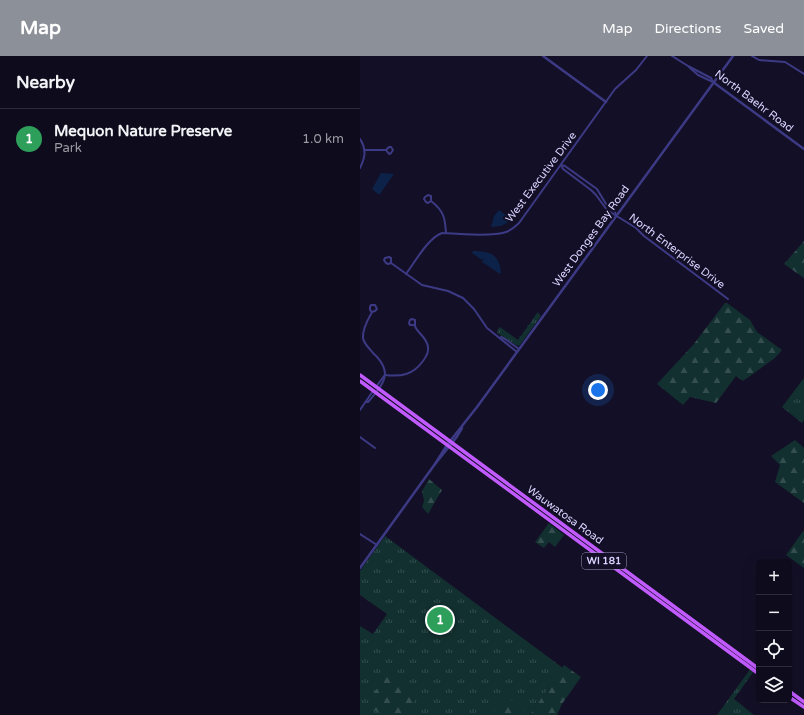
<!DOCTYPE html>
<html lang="en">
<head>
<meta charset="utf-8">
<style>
  body { margin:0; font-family:"Varela Round",sans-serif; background:#1c1929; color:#f1f3f6 }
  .controls { position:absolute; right:12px; bottom:12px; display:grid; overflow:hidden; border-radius:6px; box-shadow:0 4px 16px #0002 }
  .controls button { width:36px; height:36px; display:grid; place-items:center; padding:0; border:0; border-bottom:1px solid #2e2b3b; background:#0e0b1c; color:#f1f3f6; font:20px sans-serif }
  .you { position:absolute; left:238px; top:334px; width:14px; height:14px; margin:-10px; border:3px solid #fff; border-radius:50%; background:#1a73e8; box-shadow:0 0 0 6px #1a73e833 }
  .badge { display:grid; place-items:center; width:26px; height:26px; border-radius:50%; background:#8c9099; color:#fff; font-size:13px; font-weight:700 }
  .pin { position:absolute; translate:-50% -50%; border:2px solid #fff; box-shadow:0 1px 4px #0006 }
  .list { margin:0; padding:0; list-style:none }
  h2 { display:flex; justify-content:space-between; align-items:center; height:52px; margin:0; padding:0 16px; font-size:17px }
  h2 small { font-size:13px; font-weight:400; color:#9b9ba3 }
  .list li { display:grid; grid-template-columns:26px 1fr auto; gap:12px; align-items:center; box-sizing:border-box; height:60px; padding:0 16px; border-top:1px solid #2e2b3b }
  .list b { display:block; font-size:15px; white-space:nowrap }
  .list p { margin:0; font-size:13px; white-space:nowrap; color:#9b9ba3 }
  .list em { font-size:13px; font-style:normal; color:#9b9ba3 }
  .icon { flex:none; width:22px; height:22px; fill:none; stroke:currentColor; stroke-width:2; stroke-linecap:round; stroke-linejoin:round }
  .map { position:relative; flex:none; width:444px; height:659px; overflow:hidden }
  header { display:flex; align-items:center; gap:24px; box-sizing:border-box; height:56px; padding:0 20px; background:#8c9099; color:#fff }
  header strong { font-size:19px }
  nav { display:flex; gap:22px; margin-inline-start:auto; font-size:14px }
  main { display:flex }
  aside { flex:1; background:#0e0b1c }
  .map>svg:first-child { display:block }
  .grass { fill:url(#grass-tufts) }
  .forest { fill:url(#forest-firs) }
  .water { fill:#0c2248 }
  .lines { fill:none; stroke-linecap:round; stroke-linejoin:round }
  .minor { stroke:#3d3a85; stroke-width:2 }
  .tertiary { stroke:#3d3a85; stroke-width:2.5 }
  .primary { stroke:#c25bff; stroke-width:3.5 }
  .labels { text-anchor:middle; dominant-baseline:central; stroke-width:4; stroke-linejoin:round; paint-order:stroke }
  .shield { fill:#130f26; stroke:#9e99be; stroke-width:1 }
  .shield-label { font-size:10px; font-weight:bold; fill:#d9d4ff }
  .street-label { font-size:11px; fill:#d9d4ff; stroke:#130f26 }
</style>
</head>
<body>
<header>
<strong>Map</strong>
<nav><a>Map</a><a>Directions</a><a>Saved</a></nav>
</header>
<main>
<aside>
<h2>Nearby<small></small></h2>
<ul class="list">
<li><span class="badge" style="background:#2e9e5b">1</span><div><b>Mequon Nature Preserve</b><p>Park</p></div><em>1.0 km</em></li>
</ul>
</aside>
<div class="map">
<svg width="444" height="659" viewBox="0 0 444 659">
  <defs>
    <pattern id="grass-tufts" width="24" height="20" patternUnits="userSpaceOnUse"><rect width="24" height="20" fill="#12302f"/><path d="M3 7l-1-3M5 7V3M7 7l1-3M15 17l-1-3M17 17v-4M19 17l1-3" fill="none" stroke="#344d4e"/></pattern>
    <pattern id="forest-firs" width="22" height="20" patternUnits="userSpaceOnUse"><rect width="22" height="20" fill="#12302f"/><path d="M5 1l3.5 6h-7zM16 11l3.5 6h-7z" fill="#344d4e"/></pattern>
  </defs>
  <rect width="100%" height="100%" fill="#130f26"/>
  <g class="grass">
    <polygon points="177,256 181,260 159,290 156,289 137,277 138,273 140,271 158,284 160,281 159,280 161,280 168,270 167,269 169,269 177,257"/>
    <polygon points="444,322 444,364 442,367 422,351"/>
    <polygon points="25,480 203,612 170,659 0,659 0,570 13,578 27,558 0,539 0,515"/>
    <polygon points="391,612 394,615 374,643 394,659 357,659"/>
  </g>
  <g class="forest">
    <polygon points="444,185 444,222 424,208"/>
    <polygon points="365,247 367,247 390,264 397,276 422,294 415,302 383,325 376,320 356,347 330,341 323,349 297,328 333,289"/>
    <polygon points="435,384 444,392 444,447 415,426 420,409 411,400"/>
    <polygon points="69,423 82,434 68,458 62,451 64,445 62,435"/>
    <polygon points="189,467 204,479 195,491 189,486 184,492 175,486"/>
    <polygon points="444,474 444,512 426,499"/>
    <polygon points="204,609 221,621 202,648 197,659 131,659 145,640 170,659"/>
    <polygon points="27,619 57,641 45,659 24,659 12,653 10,642"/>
  </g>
  <g class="water">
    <polygon points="21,117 34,118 20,138 18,138 12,133"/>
    <polygon points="139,154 150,162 150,165 141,170 131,171 134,160"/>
    <path d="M113,195C130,195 139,198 141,216L140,218L122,206L125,201L122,204L112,197Z"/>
  </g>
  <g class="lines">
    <g class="minor">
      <polyline points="312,0 328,10 351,22 353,26"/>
      <polyline points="392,0 399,4 425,6 444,18"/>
      <polyline points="329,11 338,19 353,26"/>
      <path d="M0,83C7,93 5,102 0,112"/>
      <polyline points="5,94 26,94 29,91 31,91 33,94 31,97 29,98 26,94"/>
      <polyline points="201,109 203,113 231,134 236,139 247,154 276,172 284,180 368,243"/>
      <polyline points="201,109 205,110 237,133 246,148 255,156 256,159"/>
      <path d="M71,145L68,147L66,146L64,143L65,141L68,139L71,140V145C84,155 85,162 86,177"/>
      <polyline points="31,207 31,202 29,201 25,202 24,204 26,207 28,208 31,207 62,229 88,235 103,242 114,253 127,272 157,296"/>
      <path d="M46,218C55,206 68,182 82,177C98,178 132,181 146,176C151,174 155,171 159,167L255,33L276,14L287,0"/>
      <polyline points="141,281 145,283 159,293"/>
      <path d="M25,319C41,321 53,319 63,305C66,301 69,296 68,291C67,281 57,277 55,270C55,268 55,266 55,264L52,263L50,264L49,267L50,269H55"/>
      <polyline points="16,331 24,320"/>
      <path d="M6,346H8C24,328 34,316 13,297C9,292 4,288 3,282C2,273 8,263 12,256L15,255L17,253L15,249H11L10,251V254L12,256"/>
      <polyline points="0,354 13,335"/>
      <polyline points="0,381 15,392"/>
      <polyline points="0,478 17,489"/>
    </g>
    <g class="tertiary">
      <polyline points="183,0 246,46"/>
      <polyline points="353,26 444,93"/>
      <polyline points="75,408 87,389 117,351 373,0"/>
      <polyline points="0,512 75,408 96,382 102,372"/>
    </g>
    <g class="primary">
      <polyline points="0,319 399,613"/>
      <polyline points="0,325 399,618"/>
      <polyline points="429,635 444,646"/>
      <polyline points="429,641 444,651"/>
    </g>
  </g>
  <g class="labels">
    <rect class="shield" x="222" y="497" width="44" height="16" rx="3"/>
    <g class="shield-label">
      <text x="244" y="505">WI 181</text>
    </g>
    <g class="street-label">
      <text transform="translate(394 45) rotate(37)">North Baehr Road</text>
      <text transform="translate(181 121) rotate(-53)">West Executive Drive</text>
      <text transform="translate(231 180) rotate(-54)">West Donges Bay Road</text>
      <text transform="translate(317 195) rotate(37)">North Enterprise Drive</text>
      <text transform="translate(205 459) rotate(36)">Wauwatosa Road</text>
    </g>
  </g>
</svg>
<div class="controls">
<button>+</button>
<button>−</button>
<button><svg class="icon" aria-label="locate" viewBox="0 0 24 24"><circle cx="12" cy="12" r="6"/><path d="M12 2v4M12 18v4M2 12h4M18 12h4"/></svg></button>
<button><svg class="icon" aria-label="layers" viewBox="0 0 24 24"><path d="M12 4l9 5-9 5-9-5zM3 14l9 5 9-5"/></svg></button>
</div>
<div class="you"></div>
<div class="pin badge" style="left:80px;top:564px;background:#2e9e5b">1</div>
</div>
</main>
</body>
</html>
